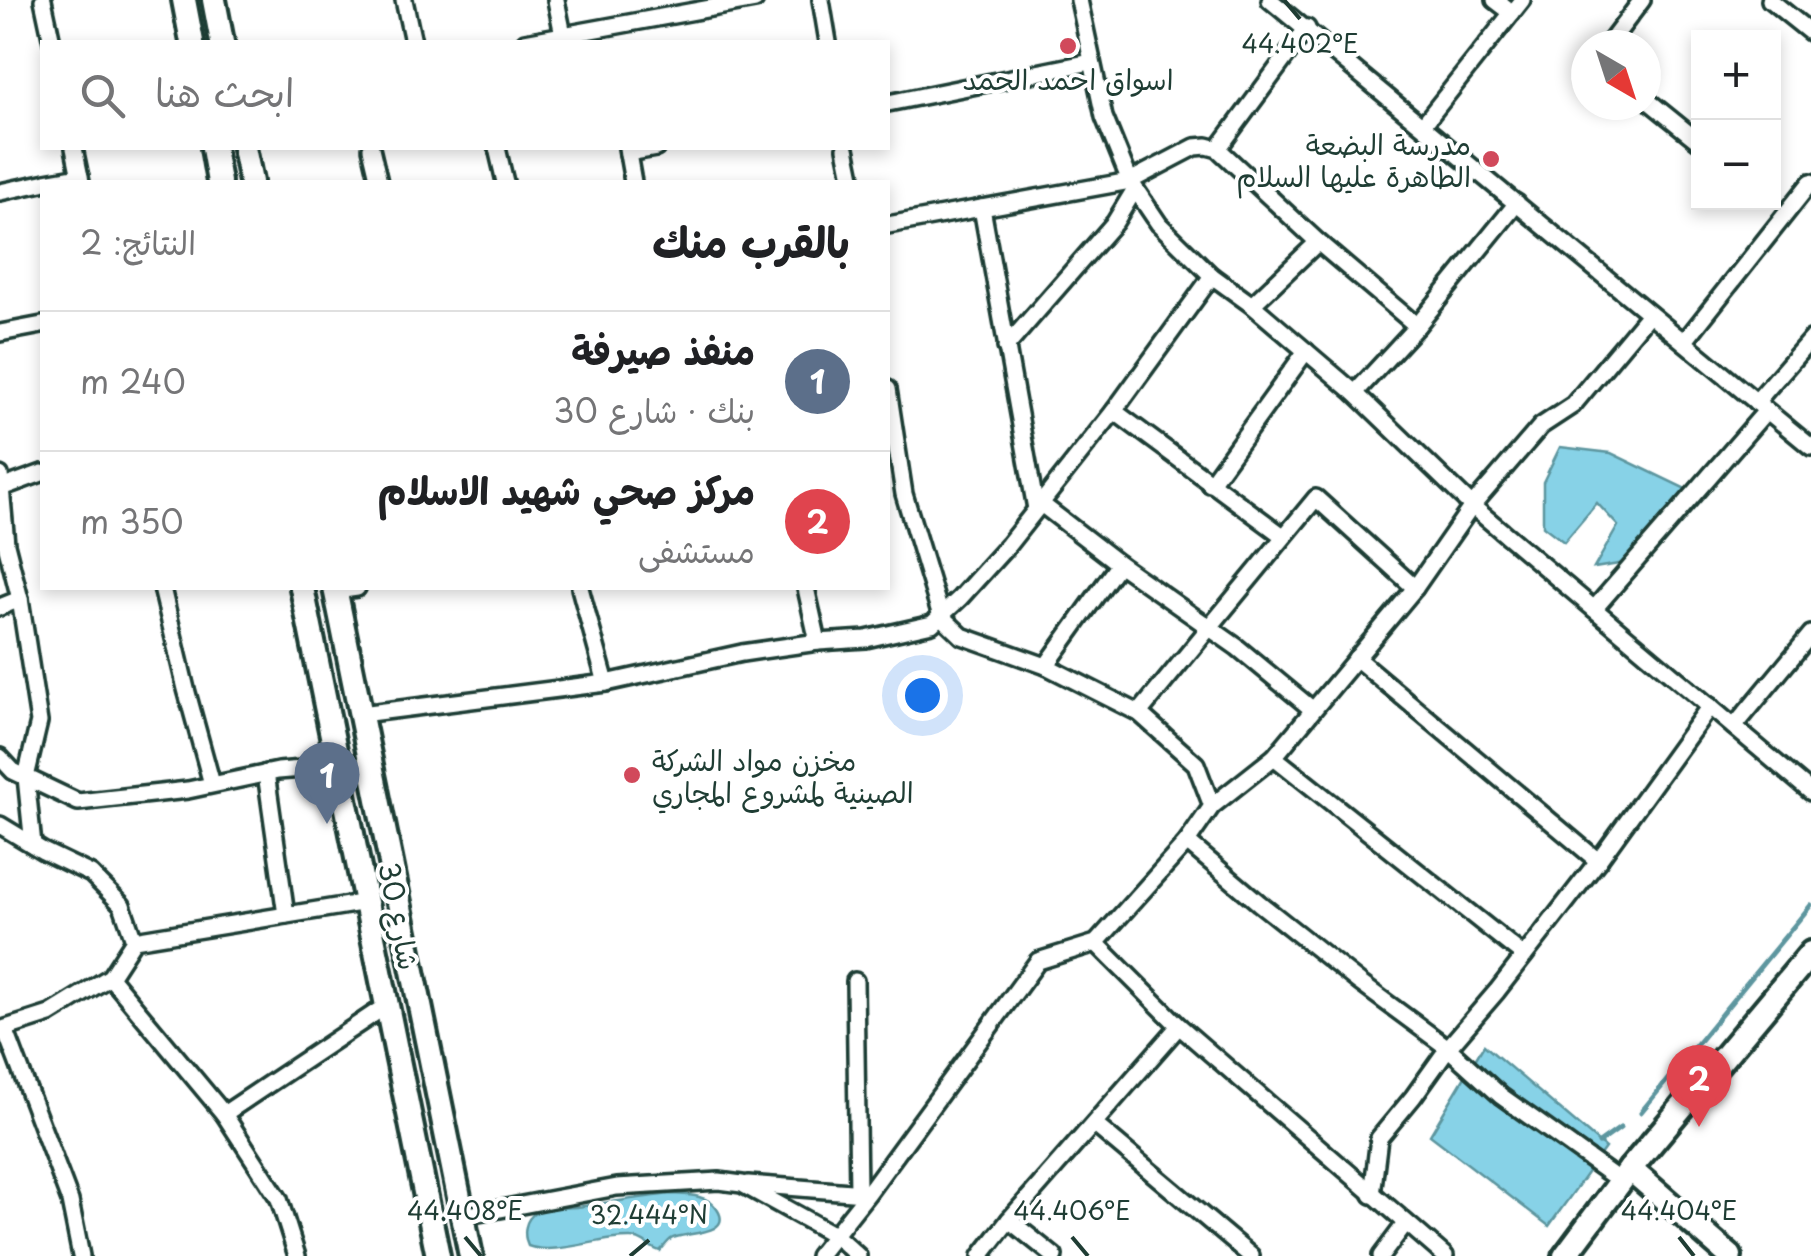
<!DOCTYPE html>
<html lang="ar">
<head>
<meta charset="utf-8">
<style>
  body { margin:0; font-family:"Playpen Sans","Playpen Sans Arabic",sans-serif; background:#f2f2f2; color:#202124; direction:rtl }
  .controls { position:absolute; right:30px; top:30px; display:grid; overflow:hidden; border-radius:0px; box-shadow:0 5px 15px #0003 }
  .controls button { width:90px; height:90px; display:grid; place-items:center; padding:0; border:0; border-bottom:2px solid #e0e0e0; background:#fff; color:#202124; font:50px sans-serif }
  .compass { position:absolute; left:1571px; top:30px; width:90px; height:90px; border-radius:50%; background:#fff; box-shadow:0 5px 15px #0003; rotate:141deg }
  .you { position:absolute; left:922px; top:695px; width:35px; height:35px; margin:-25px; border:8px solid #fff; border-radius:50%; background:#1a73e8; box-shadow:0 0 0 15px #1a73e833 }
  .badge { display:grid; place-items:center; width:65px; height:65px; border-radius:50%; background:#0b8043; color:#fff; font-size:32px; font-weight:700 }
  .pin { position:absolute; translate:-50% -82px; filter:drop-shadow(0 2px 5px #0008) }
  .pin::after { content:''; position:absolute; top:52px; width:35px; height:30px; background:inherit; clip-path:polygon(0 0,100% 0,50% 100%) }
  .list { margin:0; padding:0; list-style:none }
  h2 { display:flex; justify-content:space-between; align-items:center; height:130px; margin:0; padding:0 40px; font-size:42px }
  h2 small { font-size:32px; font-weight:400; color:#757577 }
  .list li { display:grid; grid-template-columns:65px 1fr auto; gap:30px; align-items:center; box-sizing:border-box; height:140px; padding:0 40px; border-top:2px solid #e0e0e0 }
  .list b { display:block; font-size:38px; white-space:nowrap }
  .list p { margin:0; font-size:32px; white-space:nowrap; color:#757577 }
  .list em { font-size:32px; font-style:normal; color:#757577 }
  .icon { flex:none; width:55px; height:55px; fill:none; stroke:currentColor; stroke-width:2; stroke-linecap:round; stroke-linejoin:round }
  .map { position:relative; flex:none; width:1811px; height:1256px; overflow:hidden; direction:ltr }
  .search { position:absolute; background:#fff; box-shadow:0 5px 15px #0003; left:40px; top:40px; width:850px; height:110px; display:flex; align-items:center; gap:25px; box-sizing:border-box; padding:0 35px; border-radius:0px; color:#757577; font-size:38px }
  .panel { position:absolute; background:#fff; box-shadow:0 5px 15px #0003; left:40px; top:180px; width:850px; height:410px; border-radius:0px; direction:rtl }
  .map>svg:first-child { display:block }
  .water { fill:#87d2e7; stroke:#5d969f; stroke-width:2.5 }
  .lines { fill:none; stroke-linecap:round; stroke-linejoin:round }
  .stream { stroke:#5d969f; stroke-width:5 }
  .street-casing { stroke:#1f3d34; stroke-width:22 }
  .secondary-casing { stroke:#1f3d34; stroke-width:30 }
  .street { stroke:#fff; stroke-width:15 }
  .secondary { stroke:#fff; stroke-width:22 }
  .ticks { fill:none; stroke:#1f3d34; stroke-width:4 }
  .poi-dot { fill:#d1495b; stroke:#fff; stroke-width:4 }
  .labels { text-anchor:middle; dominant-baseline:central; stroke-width:8; stroke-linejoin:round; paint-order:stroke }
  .poi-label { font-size:28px; fill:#1f3d34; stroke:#fff }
  .street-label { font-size:28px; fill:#1f3d34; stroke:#fff }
  .ticks-label { font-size:25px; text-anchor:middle; fill:#1f3d34; stroke:#fff; stroke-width:8; stroke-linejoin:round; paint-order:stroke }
</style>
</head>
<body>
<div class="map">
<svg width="1811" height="1256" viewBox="0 0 1811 1256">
  <rect width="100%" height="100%" fill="#fff"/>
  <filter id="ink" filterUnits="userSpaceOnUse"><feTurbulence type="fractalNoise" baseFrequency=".01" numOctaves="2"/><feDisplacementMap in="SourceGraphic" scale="20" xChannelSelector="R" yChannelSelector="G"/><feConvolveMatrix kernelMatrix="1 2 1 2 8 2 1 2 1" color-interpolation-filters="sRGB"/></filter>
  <g filter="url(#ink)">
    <g class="water">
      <polygon points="1560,447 1611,453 1688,490 1637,561 1594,568 1618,526 1597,503 1564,542 1543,526 1543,482"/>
      <polygon points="1484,1045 1605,1148 1549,1226 1430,1135"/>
      <path d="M671,1194C687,1195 707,1194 717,1209C735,1236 682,1232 671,1239C667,1242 664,1247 660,1251C649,1248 643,1238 631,1238C600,1237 554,1256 528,1246C523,1234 524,1219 537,1212C550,1205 570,1209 584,1206C613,1202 642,1197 671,1194Z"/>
    </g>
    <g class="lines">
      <g class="stream">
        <polyline points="1641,1112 1811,905"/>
        <polyline points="1599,1143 1620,1128"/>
      </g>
      <g class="street-casing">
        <g id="street">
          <polyline points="43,0 52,42"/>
          <polyline points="404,0 413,42"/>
          <polyline points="556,0 563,35"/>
          <polyline points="821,0 828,42"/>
          <polyline points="1079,0 1104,117 1130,181 1159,224 1212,276 1252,305 1355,393 1472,506 1811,792"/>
          <polyline points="1270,0 1811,447"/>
          <polyline points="1495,0 1512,13"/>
          <polyline points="1770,0 1811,33"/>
          <polyline points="525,42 755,0"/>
          <polyline points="1608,45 1642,0"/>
          <polyline points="1646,99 1698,141"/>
          <polyline points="888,103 1091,62"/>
          <polyline points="1423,125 1522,0"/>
          <polyline points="74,148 81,182"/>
          <polyline points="371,148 379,182"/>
          <polyline points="497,148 505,182"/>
          <polyline points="627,148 633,182"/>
          <polyline points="846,148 853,182"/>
          <polyline points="1218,149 1307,28"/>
          <polyline points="628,153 656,148"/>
          <polyline points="46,182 80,176"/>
          <polyline points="0,192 42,183"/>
          <polyline points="982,208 1036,509"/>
          <polyline points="888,225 1130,181 1195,147 1207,146 1218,149 1318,242 1417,326"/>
          <polyline points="1252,305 1318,242"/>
          <polyline points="0,333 42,325"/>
          <polyline points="1684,342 1811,182"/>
          <polyline points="1006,347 1115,222 1135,189"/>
          <polyline points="888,389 904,494 941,616 962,636 1046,666 1139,713 1196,764 1212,806"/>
          <polyline points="1355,393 1417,326 1517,203"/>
          <polyline points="1756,402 1811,339"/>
          <polyline points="1114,411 1283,536"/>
          <polyline points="0,475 6,544 20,599 0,607"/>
          <polyline points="1210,484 1306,351"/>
          <polyline points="1,488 42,473"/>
          <polyline points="1040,503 1119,564 1237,647 1313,710"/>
          <polyline points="162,588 186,689 212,784"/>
          <polyline points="580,588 606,683"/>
          <polyline points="806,588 818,642"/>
          <polyline points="336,591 357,588"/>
          <polyline points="20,599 39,722 26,777 33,845"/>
          <polyline points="1594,609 1766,411"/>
          <polyline points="1356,658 1598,861"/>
          <polyline points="1046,666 1119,564"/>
          <polyline points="1139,713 1316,498 1415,588"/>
          <polyline points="361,714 606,683 742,653 818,642 866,639 932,624 960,598 1008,545 1114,411 1212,276"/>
          <polyline points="1734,727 1811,634"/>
          <polyline points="0,757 13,771 78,802 188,790 278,771 339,766"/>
          <polyline points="1274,757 1524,956"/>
          <polyline points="266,773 286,915"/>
          <polyline points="0,825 43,851 91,874 122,905 134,940"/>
          <polyline points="1187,842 1259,903 1360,983 1448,1048 1501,1096 1620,1181"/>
          <polyline points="1096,943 1179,1026 1445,1256"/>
          <polyline points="110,977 224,1114 279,1199 297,1256"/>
          <polyline points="855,981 858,1192"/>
          <polyline points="5,1029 70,1201 81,1256"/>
          <polyline points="0,1030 50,1014 110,977 134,940 367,902"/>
          <polyline points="224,1114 387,1005"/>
          <polyline points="1094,1124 1251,1256"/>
          <polyline points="748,1184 864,1193"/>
          <polyline points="1372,1195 1379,1138 1413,1097 1448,1048 1497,991 1598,861 1710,706"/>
          <polyline points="463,1216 617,1187 719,1181 742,1184 836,1236 858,1256"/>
          <polyline points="1009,1220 1054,1256"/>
          <polyline points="818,1256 868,1193 1038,961 1096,943 1187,842 1212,806 1274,757 1415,588 1472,506 1541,426 1573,405 1649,314"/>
          <polyline points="981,1256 1009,1220 1179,1026"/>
          <polyline points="1381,1256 1405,1224"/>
        </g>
      </g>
      <g class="secondary-casing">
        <g id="secondary">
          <polyline points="184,0 192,42"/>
          <polyline points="214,0 222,42"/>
          <polyline points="213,148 219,182"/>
          <polyline points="244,148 251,182"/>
          <polyline points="302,588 438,1256"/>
          <polyline points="335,588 471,1256"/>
          <polyline points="1630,1169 1730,1256"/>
          <polyline points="1565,1256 1630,1169 1811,953"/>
        </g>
      </g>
      <use href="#street" class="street"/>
      <use href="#secondary" class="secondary"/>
    </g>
  </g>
  <path class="ticks" d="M1284,0L1300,19M465,1237L481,1256M1072,1237L1088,1256M1679,1237L1694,1256M630,1256L649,1240"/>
  <g class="poi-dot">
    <circle cx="1068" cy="46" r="10"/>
    <circle cx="1491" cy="159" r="10"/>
    <circle cx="632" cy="775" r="10"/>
  </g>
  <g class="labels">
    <g class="poi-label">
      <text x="1068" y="78">اسواق احمد الحمد</text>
      <text x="1471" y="143" text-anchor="end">مدرسة البضعة<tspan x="1471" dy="32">الطاهرة عليها السلام</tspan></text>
      <text x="652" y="759" text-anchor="start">مخزن مواد الشركة<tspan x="652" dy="32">الصينية لمشروع المجاري</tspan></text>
    </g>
    <g class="street-label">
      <text transform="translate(400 916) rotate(79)">شارع 30</text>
    </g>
  </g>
  <g class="ticks-label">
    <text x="1300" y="53">44.402°E</text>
    <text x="465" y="1220">44.408°E</text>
    <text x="1072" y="1220">44.406°E</text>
    <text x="1679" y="1220">44.404°E</text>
    <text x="649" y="1224">32.444°N</text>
  </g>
</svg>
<div class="controls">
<button>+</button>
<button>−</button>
</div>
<svg class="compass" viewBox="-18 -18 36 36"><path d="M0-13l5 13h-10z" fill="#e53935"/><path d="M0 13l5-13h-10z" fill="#757577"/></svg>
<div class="you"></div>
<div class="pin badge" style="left:327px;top:824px;background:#5c6f8a">1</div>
<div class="pin badge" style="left:1699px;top:1127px;background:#e0444e">2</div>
<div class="search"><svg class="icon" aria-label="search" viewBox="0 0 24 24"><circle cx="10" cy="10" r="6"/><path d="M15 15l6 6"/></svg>ابحث هنا</div>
<section class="panel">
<h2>بالقرب منك<small>النتائج: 2</small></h2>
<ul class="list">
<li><span class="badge" style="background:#5c6f8a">1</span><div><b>منفذ صيرفة</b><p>بنك · شارع 30</p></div><em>240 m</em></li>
<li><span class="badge" style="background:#e0444e">2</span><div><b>مركز صحي شهيد الاسلام</b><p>مستشفى</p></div><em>350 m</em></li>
</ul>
</section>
</div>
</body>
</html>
